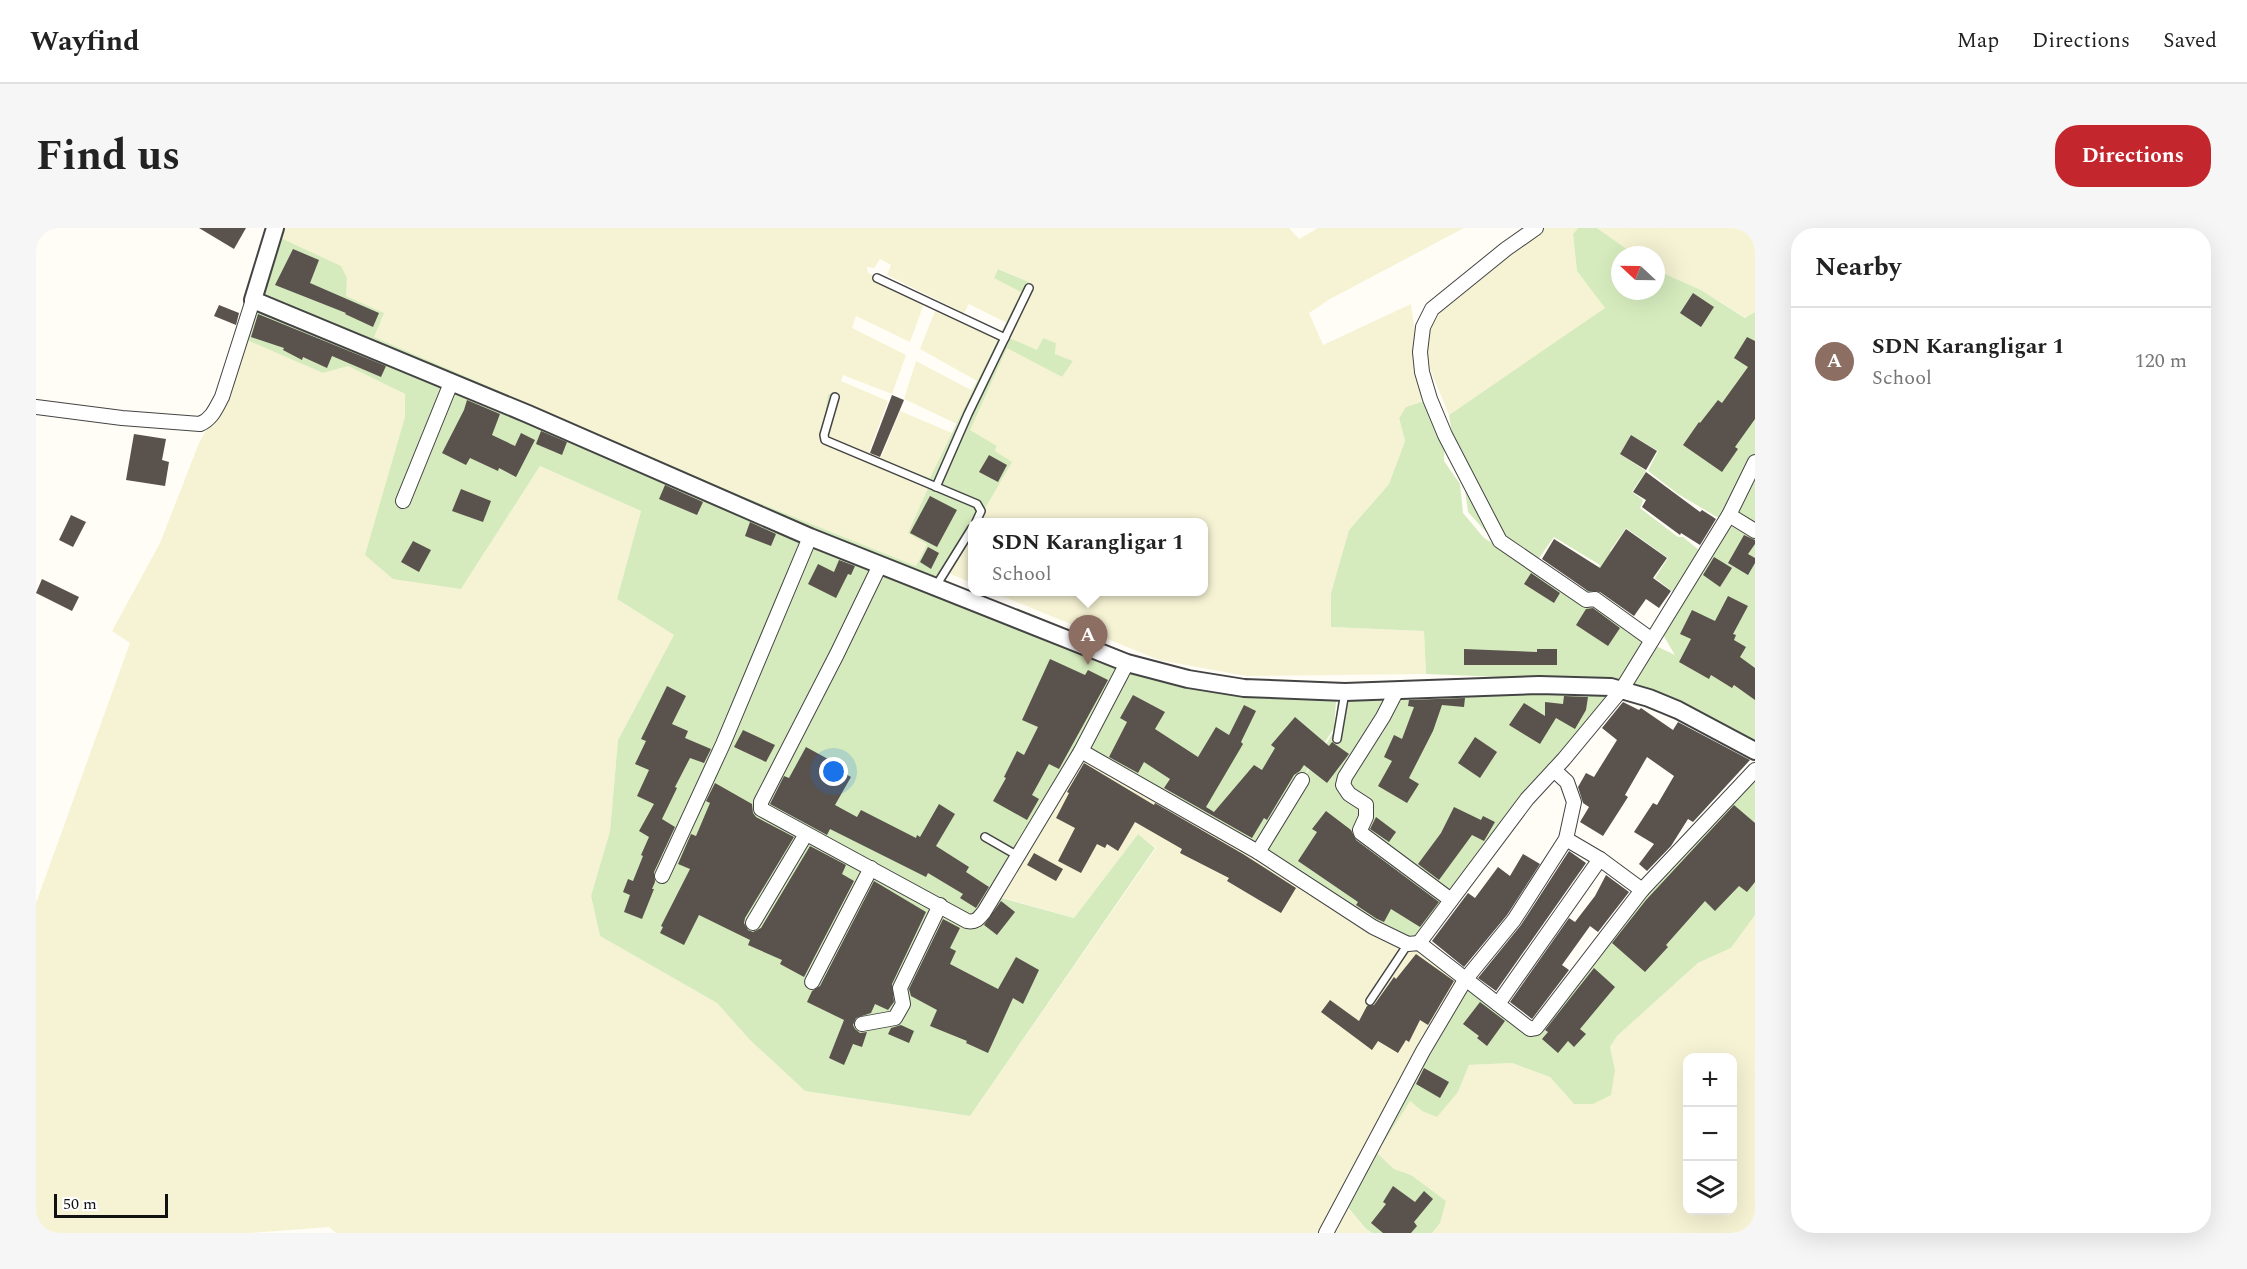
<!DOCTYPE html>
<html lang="en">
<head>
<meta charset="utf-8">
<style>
  body { margin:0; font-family:Spectral,serif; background:#f6f6f6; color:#222 }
  .controls { position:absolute; right:18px; bottom:18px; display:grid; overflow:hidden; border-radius:12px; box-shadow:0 6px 24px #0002 }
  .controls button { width:54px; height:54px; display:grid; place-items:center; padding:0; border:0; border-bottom:2px solid #e0e0e0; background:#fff; color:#222; font:30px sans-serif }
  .compass { position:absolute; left:1575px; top:18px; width:54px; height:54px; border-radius:50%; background:#fff; box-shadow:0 6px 24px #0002; rotate:292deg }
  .scale { position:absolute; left:18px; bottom:15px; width:114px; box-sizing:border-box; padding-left:6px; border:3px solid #111; border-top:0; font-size:16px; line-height:21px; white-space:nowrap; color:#111; -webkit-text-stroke:4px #fff; paint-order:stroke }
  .you { position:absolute; left:798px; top:544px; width:21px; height:21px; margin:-15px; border:4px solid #fff; border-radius:50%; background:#1a73e8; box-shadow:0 0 0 9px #1a73e833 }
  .badge { display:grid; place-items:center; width:39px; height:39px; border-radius:50%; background:#c4262e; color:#fff; font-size:20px; font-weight:700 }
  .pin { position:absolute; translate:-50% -50px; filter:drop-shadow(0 2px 3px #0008) }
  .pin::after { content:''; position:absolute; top:32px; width:21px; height:18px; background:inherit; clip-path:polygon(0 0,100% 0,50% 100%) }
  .popup { position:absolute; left:932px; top:290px; width:240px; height:78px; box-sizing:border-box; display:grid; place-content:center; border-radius:12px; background:#fff; filter:drop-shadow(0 2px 4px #0005); font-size:20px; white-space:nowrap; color:#767676 }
  .popup b { font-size:22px; color:#222 }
  .popup::after { content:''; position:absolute; left:50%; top:100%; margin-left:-12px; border:12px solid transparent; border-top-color:#fff }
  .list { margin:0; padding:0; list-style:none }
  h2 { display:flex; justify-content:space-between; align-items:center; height:78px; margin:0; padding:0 24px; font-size:26px }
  h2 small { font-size:20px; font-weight:400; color:#767676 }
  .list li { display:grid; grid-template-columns:39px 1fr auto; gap:18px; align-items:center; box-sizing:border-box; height:108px; padding:0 24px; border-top:2px solid #e0e0e0 }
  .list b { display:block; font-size:22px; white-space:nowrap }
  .list p { margin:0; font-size:20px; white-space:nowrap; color:#767676 }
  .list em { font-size:20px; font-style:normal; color:#767676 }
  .icon { flex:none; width:33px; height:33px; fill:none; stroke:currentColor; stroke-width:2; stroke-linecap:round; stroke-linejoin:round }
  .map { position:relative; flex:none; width:1719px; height:1005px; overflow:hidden; border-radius:24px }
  header { display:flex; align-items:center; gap:36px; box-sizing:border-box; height:84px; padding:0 30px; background:#fff; border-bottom:2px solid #e0e0e0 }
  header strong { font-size:28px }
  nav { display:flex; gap:33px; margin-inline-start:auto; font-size:21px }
  .intro { display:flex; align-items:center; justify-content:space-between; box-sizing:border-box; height:144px; padding:0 36px }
  h1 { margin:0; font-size:42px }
  .button { padding:15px 27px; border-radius:24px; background:#c4262e; color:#fff; font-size:21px; font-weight:700 }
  main { display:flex; gap:36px; padding:0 36px }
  aside { flex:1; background:#fff; border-radius:24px; box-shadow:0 6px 24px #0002 }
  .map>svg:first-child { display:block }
  .farmland { fill:#f6f3d4; fill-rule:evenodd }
  .green { fill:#d5ebbd }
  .building { fill:#5a524d }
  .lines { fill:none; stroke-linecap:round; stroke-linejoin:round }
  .service-casing { stroke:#444; stroke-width:10 }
  .minor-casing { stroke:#444; stroke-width:16 }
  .tertiary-casing { stroke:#444; stroke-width:20 }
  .service { stroke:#fff; stroke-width:7 }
  .minor { stroke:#fff; stroke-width:14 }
  .tertiary { stroke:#fff; stroke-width:16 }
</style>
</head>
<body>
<header>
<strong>Wayfind</strong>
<nav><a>Map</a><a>Directions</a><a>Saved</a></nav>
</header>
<div class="intro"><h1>Find us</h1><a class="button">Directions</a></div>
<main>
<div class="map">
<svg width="1719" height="1005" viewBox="0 0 1719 1005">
  <rect width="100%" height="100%" fill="#fffdf5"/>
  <g class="farmland">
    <polygon points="241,0 1253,0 1263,11 1282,0 1428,0 1294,71 1273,85 1287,117 1375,76 1387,162 1385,174 1370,179 1363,190 1369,213 1353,256 1313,302 1295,365 1295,399 1388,403 1390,446 1210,448 1123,432 956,364 1168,364 1168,294 941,294 955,269 964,226 959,223 961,218 933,202 971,119 1026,149 1037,133 1019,126 1020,115 1007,110 1001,123 969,108 993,54 963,41 959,50 985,64 971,95 933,76 928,85 851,47 855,37 844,31 838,40 831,39 832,45 890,70 874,114 820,88 816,100 870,127 856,166 807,147 805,153 852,173 833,224 845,230 864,183 916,205 921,196 868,171 880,133 935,162 941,153 884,121 901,78 963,108 913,214 894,250 844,231 789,207 797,167 792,166 786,208 896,254 891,316 880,338 706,268 337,109 309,68 311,50 264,20 238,7"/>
    <polygon points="1508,0 1542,0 1537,6 1541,43 1570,80 1413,187 1394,141 1389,115 1395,99 1412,72 1463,32 1497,10"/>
    <polygon points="1561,0 1719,0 1719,84 1710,90 1665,62 1620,42 1620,27 1599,27"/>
    <polygon points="211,111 287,145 312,138 369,166 369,189 425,361 504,238 605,283 581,371 638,407 582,512 574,603 555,668 564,708 681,775 713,811 769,863 934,888 1120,620 1102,606 1038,690 964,669 1042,525 1382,719 1430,753 1285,1005 300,1005 293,999 215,1005 0,1005 0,675 94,415 76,403 124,315 163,215 194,159"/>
    <polygon points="936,302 936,355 912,345"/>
    <path d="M1719,687V1005H1396L1404,995L1375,947L1358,941L1341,925L1374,872L1386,883L1422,864L1433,837L1476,835L1514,849L1538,876L1579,842L1574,819L1581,808L1662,735L1695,720ZM1652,830H1696V982H1652Z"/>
    <polygon points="1311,978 1328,1000 1336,1005 1295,1005"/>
  </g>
  <g class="green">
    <polygon points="1542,0 1561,0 1599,27 1584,27 1584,63 1620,63 1620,42 1665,62 1709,90 1719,84 1719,236 1686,292 1642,266 1612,243 1622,223 1595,207 1584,226 1610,243 1596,264 1607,272 1604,280 1642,309 1647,309 1664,323 1643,364 1637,364 1619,350 1632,330 1590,300 1574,323 1585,331 1575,351 1563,367 1548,363 1564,337 1518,309 1500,334 1451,305 1432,284 1428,254 1414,231 1416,206 1413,187 1569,80 1541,43 1537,6"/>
    <polygon points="238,7 305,38 311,50 310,68 348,85 338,109 706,268 880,338 891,316 872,305 895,254 786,208 792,166 797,167 789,207 844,231 894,250 985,64 958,50 962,41 993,54 969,108 1001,122 1007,110 1020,115 1019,126 1037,133 1026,149 971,120 934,202 961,218 959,223 976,234 941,294 936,294 936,302 912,345 906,364 1085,438 962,669 1038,690 1102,606 1119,620 934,888 769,863 713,811 681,775 564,708 555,668 574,603 582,512 638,407 581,371 605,283 504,238 425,361 357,351 329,327 369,189 369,166 312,138 287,145 211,112"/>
    <polygon points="1385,174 1398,176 1409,202 1408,233 1424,256 1427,285 1448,310 1611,410 1584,454 1390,446 1388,403 1295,399 1295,365 1313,302 1353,256 1369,213 1363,190 1370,179"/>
    <polygon points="1719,239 1719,519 1631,467 1597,455 1618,417 1639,427 1626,405"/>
    <polygon points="1091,437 1156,454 1301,460 1298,500 1250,576 1289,518 1299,501 1303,460 1581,457 1382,717 1043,524"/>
    <polygon points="1719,542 1719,687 1695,720 1662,735 1581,808 1574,819 1579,842 1575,867 1557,876 1538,876 1514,849 1476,835 1433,837 1422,864 1401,889 1386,883 1374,873 1341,925 1358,941 1375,947 1410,973 1404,995 1396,1005 1336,1005 1329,1000 1311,978 1431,753 1491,801"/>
  </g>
  <g class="building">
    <polygon points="163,0 210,0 198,21"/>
    <polygon points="257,21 283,32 274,55 343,85 337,99 309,86 310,85 239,57"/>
    <polygon points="1657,65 1678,79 1665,99 1644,85"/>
    <polygon points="183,77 203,85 200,97 178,88"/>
    <polygon points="222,86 350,138 345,149 296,128 291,140 267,129 266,132 247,122 248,120 215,109"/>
    <polygon points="1711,109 1719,113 1719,191 1699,219 1702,221 1686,244 1647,217 1663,194 1664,195 1682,172 1686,175 1712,139 1698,130"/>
    <polygon points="856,167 868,172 844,229 834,225"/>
    <polygon points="431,172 464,186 456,207 479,218 485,205 499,212 480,249 463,240 462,243 434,230 430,237 406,225 428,182"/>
    <polygon points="505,203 531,214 526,227 500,216"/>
    <polygon points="98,206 130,211 126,232 133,234 129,258 90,252"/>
    <polygon points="1595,207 1621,223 1610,242 1584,226"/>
    <polygon points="953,227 971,237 962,254 943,244"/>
    <polygon points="1610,244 1664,284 1666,282 1680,291 1664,317 1645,305 1644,307 1606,279 1610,272 1597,264"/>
    <polygon points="629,257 667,274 661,287 623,271"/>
    <polygon points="425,261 455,273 447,294 416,283"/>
    <polygon points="894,268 921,282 901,319 874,305"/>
    <polygon points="35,287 50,294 37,319 23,312"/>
    <polygon points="714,294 740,306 735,318 709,308"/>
    <polygon points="1590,301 1631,330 1617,350 1635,363 1623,380 1610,371 1598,388 1564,364 1552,363 1506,331 1518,311 1564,340"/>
    <polygon points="1708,307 1719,312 1719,316 1712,326 1719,330 1719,335 1712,347 1692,335"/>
    <polygon points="377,313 395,322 383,344 365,334"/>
    <polygon points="892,319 903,325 895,341 884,334"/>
    <polygon points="1678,329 1696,340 1684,359 1667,347"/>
    <polygon points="803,332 819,338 815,347 812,346 800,370 772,356 782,336 798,344"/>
    <polygon points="1495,345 1524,365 1518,375 1488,356"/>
    <polygon points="6,351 43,369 36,383 0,365"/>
    <polygon points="1692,368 1712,378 1697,406 1700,407 1698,412 1710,419 1704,429 1719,440 1719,472 1698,457 1696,460 1675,447 1673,451 1643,434 1655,411 1644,406 1656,382 1679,393"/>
    <polygon points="1557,380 1584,400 1572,418 1540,397 1550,381"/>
    <polygon points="1428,421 1501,424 1501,421 1521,421 1521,437 1428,437"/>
    <polygon points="1014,431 1049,447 1052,442 1072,452 1023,541 1013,536 996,567 1003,571 991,592 957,573 970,550 968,549 981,523 988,527 1002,499 986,492"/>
    <polygon points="631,458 650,468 636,496 652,503 649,510 675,521 668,535 654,530 639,559 641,560 626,591 639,599 618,644 619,654 616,661 618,661 606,691 588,684 594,667 587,664 592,651 597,653 607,628 605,627 613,609 603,603 618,576 601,568 613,542 599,536 610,513 605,511"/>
    <polygon points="1097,467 1129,484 1119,501 1162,529 1180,499 1193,507 1208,477 1220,483 1205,514 1207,516 1170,579 1178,584 1218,537 1226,542 1239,520 1235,517 1259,489 1293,518 1296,514 1313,526 1291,555 1268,537 1264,543 1258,547 1231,592 1228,590 1216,610 1128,560 1134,551 1108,534 1102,545 1073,529 1091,494 1084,490"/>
    <polygon points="1528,468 1552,469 1550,482 1539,501 1520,490 1504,516 1473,497 1488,475 1509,488 1509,474 1527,476"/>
    <polygon points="1429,470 1428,479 1406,477 1397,503 1373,550 1383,556 1371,575 1342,558 1356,533 1348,529 1358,507 1366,511 1378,479 1372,478 1373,472"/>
    <polygon points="1587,474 1603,482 1605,480 1637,502 1642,494 1714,532 1657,594 1652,591 1635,618 1611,643 1603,636 1618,616 1598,604 1617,575 1621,577 1638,548 1611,529 1589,567 1592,569 1567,608 1544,594 1553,579 1547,575 1542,559 1550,545 1558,549 1581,512 1566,500"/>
    <polygon points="707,502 739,517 730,534 698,519"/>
    <polygon points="1439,509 1461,524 1444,550 1422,535"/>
    <polygon points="770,519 803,537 801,541 815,549 799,577 821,589 825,582 880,610 881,607 884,609 903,576 919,586 900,618 933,639 930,644 953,659 940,680 924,670 927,666 892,645 890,649 794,601 791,607 734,576 748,548 753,550"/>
    <polygon points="1048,535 1118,577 1119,575 1207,626 1260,660 1245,685 1191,653 1193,650 1144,625 1146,621 1099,594 1082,623 1071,616 1069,620 1061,616 1045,645 1022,633 1039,600 1020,590 1033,565 1031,564"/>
    <polygon points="679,555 716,576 717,585 720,589 758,609 709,690 708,695 712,702 717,704 725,700 774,618 810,637 806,646 818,653 768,749 744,736 746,732 712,717 714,712 663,687 648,717 624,705 627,699 625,698 654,641 642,636 655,606 660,608 674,575 670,573"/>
    <polygon points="1698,577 1719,595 1719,654 1711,664 1703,658 1679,683 1669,673 1630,717 1632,719 1609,744 1576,715 1610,672"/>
    <polygon points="1418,579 1445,592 1447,588 1459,594 1448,613 1436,607 1403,652 1382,636 1405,605"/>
    <polygon points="1290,583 1315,602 1320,612 1403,674 1384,699 1355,681 1348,694 1341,691 1320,677 1322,674 1262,633 1281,604 1276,601"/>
    <polygon points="1340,589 1360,604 1353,614 1334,601"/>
    <polygon points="1533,623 1550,635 1460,763 1442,750 1485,697"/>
    <polygon points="998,625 1027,641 1020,653 991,637"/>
    <polygon points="1487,626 1504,636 1471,687 1428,739 1396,713 1432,665 1439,670 1462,639 1474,648"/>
    <polygon points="1570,647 1593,664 1562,704 1554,698 1526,737 1533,742 1496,791 1474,774 1533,690 1539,694 1559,668"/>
    <polygon points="838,653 890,684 856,756 858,774 852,782 839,776 835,785 820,790 817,797 819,801 824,805 831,804 826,819 817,816 808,837 793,830 808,792 771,774 776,763 784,758"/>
    <polygon points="965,673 979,684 961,707 948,697"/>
    <polygon points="907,691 924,700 914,720 920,723 914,736 962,761 980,729 1003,742 987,776 977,770 952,825 930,815 931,813 894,798 901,782 875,768 873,761"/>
    <polygon points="1380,726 1418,753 1392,797 1384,792 1373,814 1370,812 1362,825 1342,813 1336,822 1285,784 1294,772 1323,793 1331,778 1338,777 1358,749 1360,751"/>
    <polygon points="1558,740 1579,759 1544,801 1550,806 1538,819 1532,813 1522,825 1506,811 1512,804 1509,802"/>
    <polygon points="1444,774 1469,793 1451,818 1441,810 1443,808 1427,796"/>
    <polygon points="865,797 878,803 873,815 852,806 855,800"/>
    <polygon points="1388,840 1413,854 1404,870 1380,856"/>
    <polygon points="1357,958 1379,974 1388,963 1397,971 1378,994 1381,998 1375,1005 1347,1005 1335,995 1350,976 1347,974"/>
  </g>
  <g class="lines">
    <g class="service-casing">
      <g id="service">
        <polyline points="841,50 969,110"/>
        <polyline points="799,169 788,207 789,212 941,276 945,283 940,294"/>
        <polyline points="900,259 932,186 993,60"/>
        <polyline points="900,358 936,300"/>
        <polyline points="1301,511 1309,464"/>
        <polyline points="949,609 982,628"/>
        <polyline points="1334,773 1372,716"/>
      </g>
    </g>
    <g class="minor-casing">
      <g id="minor">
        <polyline points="1500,0 1470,21 1396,81 1387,99 1384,124 1386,144 1394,171 1409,207 1464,313 1550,372 1559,371 1616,412"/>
        <path d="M0,179L86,190L164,196C176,191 180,180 186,169L217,72"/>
        <polyline points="367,273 415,155"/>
        <polyline points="1693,287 1719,303"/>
        <path d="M844,337L801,426L725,574V581L931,693C940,695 943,690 948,684L1045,523L1091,435"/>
        <polyline points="1361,462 1347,489 1309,549 1307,557 1313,566 1330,577 1330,589 1324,602 1325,605 1415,672"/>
        <polyline points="1045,523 1222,624 1337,699 1372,716 1383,715 1494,801 1500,800 1606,662 1719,542"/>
        <polyline points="1530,611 1564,631 1606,662"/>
        <polyline points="1222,624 1266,552"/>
        <polyline points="626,648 687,516 774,309"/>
        <polyline points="717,695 770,606"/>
        <polyline points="1383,715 1491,571 1528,531 1586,461 1693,287 1719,234"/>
        <polyline points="776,754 835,640"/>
        <polyline points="1462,776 1564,631"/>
        <polyline points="826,796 859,790 867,776 864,760 904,677"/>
        <polyline points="1290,1005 1387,823 1429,752 1478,692 1530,611 1538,574 1531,554 1518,542"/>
      </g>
    </g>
    <g class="tertiary-casing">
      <polyline id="tertiary" points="239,0 217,72 492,186 774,309 1091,435 1152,451 1208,460 1309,464 1503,457 1575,459 1613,470 1642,482 1719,523"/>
    </g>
    <use href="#service" class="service"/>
    <use href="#minor" class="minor"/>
    <use href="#tertiary" class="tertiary"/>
  </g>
</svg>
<div class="controls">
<button>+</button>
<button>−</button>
<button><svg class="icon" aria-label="layers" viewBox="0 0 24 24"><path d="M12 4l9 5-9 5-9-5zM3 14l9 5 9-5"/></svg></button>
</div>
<svg class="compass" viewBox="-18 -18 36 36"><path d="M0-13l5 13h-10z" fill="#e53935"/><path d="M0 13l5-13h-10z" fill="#767676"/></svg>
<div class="scale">50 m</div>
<div class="you"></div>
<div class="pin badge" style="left:1052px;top:437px;background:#8d6e63">A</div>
<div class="popup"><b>SDN Karangligar 1</b>School</div>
</div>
<aside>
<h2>Nearby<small></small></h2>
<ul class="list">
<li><span class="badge" style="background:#8d6e63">A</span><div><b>SDN Karangligar 1</b><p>School</p></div><em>120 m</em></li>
</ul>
</aside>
</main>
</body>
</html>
